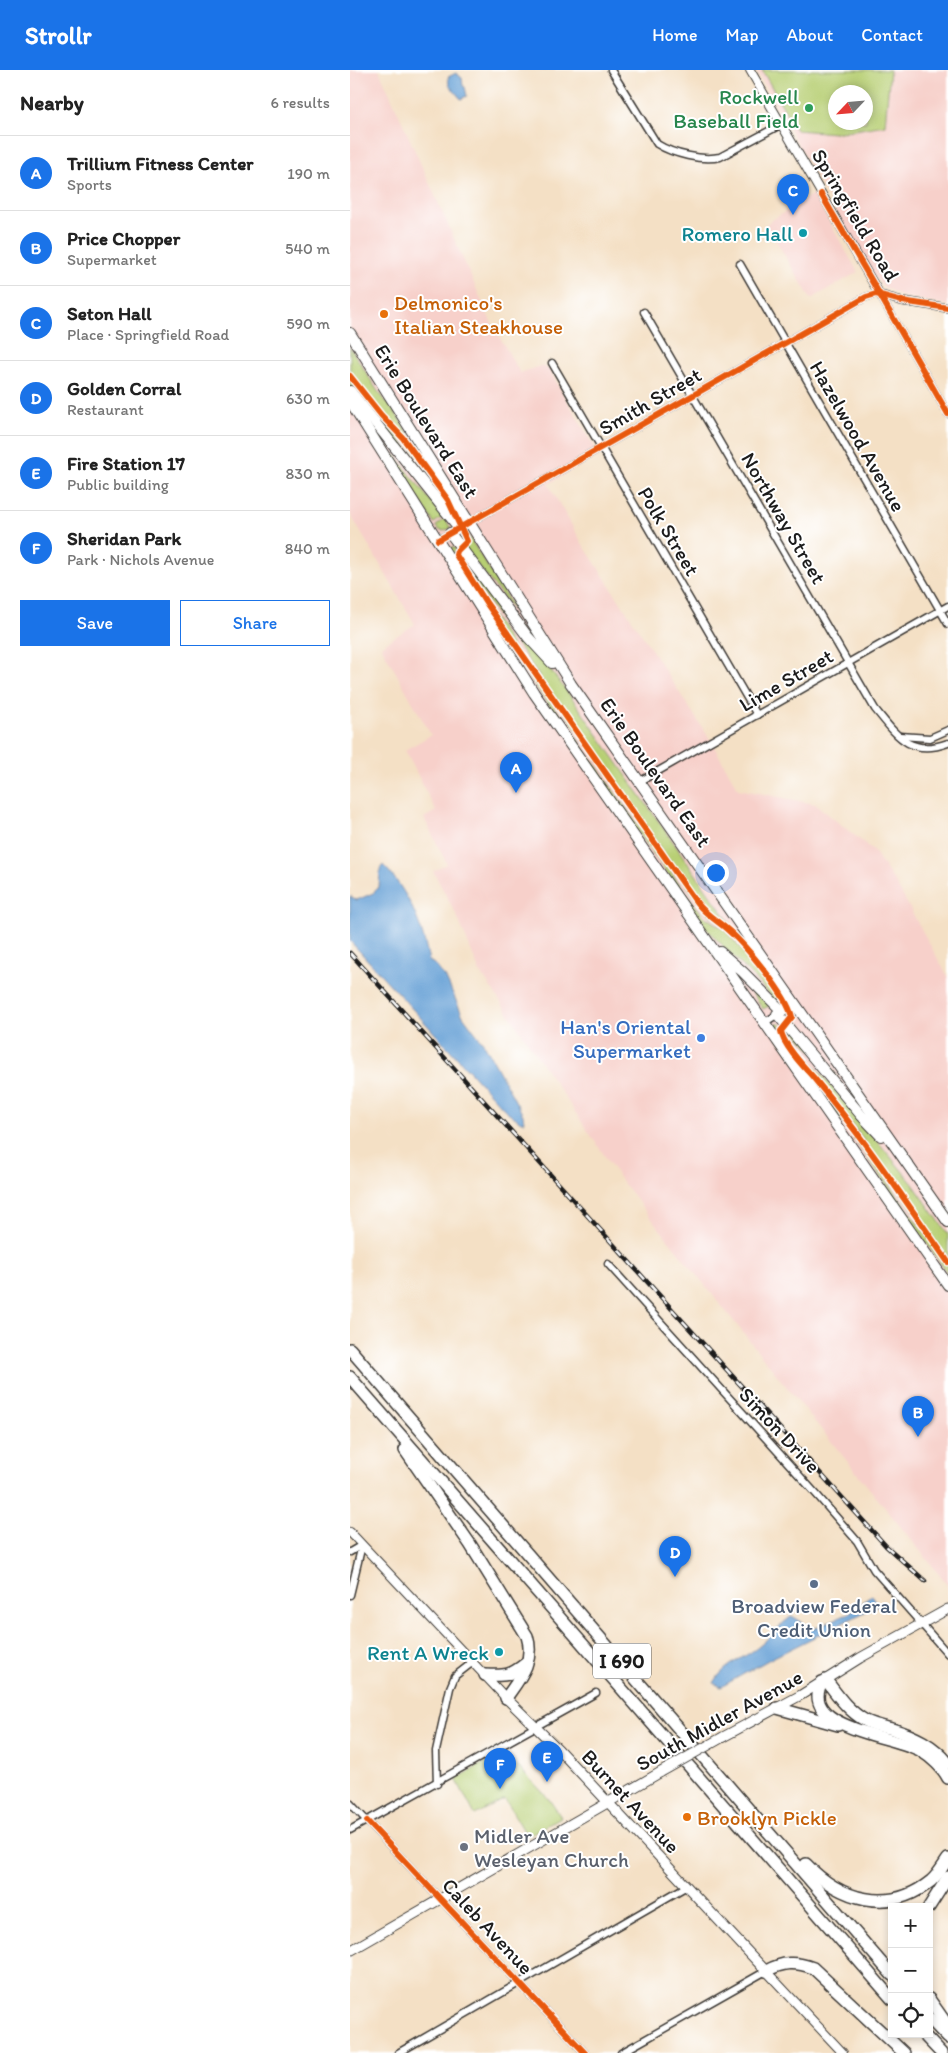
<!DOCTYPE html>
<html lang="en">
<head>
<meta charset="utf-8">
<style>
  body { margin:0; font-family:Itim,sans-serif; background:#f2f2f2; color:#222 }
  .controls { position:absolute; right:15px; bottom:15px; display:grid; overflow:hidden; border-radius:0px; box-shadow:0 2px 8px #0003 }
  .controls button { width:45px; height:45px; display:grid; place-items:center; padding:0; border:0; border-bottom:1px solid #e0e0e0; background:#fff; color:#222; font:25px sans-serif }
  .compass { position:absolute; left:478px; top:15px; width:45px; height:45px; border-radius:50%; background:#fff; box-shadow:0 2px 8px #0003; rotate:244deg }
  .you { position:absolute; left:365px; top:802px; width:18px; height:18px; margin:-12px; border:4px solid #fff; border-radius:50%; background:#1a73e8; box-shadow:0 0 0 8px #1a73e833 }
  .badge { display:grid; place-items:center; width:32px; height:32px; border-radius:50%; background:#1a73e8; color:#fff; font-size:16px; font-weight:700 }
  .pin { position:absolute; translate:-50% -41px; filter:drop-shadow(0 1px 2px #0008) }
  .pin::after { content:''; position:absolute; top:26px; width:18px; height:15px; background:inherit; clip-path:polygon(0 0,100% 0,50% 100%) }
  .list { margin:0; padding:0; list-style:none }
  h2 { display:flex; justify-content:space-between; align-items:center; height:65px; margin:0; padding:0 20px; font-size:21px }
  h2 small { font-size:16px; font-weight:400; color:#767676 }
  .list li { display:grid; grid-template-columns:32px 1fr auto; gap:15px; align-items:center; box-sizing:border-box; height:75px; padding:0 20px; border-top:1px solid #e0e0e0 }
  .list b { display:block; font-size:19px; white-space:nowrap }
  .list p { margin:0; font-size:16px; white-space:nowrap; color:#767676 }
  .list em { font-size:16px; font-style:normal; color:#767676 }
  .actions { display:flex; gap:10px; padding:15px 20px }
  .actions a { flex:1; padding:11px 0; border:1px solid #1a73e8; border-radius:0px; text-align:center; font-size:18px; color:#1a73e8 }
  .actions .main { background:#1a73e8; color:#fff }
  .icon { flex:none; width:28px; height:28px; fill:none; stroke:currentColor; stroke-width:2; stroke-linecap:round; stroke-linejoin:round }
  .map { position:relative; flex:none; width:598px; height:1983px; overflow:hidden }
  header { display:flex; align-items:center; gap:30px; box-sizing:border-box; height:70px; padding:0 25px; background:#1a73e8; color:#fff }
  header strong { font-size:24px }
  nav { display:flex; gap:28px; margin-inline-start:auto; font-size:18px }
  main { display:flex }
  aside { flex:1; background:#fff }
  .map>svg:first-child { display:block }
  .built { fill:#f7d0ca; fill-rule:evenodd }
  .green { fill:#b7cf73; stroke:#6a7648; fill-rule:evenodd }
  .water { fill:#67a1d6; stroke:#425e79 }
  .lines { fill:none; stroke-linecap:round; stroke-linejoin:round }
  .minor-casing { stroke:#3c3935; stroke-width:9 }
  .tertiary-casing { stroke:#3c3935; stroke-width:10 }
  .secondary-casing { stroke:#3c3935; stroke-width:11 }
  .primary-casing { stroke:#3c3935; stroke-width:12 }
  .motorway-casing { stroke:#3c3935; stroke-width:14 }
  .minor { stroke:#fff; stroke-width:6 }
  .tertiary { stroke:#fff; stroke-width:8 }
  .secondary { stroke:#fff; stroke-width:9 }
  .primary { stroke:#fff; stroke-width:10 }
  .motorway { stroke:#fff; stroke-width:11 }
  .rail-casing { stroke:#1c1c1c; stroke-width:4.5 }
  .rail { stroke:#fff; stroke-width:2.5; stroke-dasharray:8; stroke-linecap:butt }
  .secondary-bridge-casing { stroke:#3c3935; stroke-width:11; stroke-linecap:butt }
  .secondary-bridge { stroke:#fff; stroke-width:9 }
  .cycleway-casing { stroke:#fff; stroke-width:9 }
  .cycleway { stroke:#e8590c; stroke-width:6 }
  .leisure-dot { fill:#2e9e5b; stroke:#fff; stroke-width:2 }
  .culture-dot { fill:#0f9aa8; stroke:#fff; stroke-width:2 }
  .food-dot { fill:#e8710a; stroke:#fff; stroke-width:2 }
  .shop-dot { fill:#3f7fe0; stroke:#fff; stroke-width:2 }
  .service-dot { fill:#5c6f8a; stroke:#fff; stroke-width:2 }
  .worship-dot { fill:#6b7280; stroke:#fff; stroke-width:2 }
  .labels { text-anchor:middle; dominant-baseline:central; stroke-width:4; stroke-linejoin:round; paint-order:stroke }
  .shield { fill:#fff; stroke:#606060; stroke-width:1 }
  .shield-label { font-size:20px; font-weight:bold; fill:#1c1c1c }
  .leisure-label { font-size:21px; fill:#27864d; stroke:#fff; text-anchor:end }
  .street-label { font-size:21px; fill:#1c1c1c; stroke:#fff }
  .culture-label { font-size:21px; fill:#0d838f; stroke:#fff; text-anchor:end }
  .food-label { font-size:21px; fill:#c56008; stroke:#fff; text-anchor:start }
  .shop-label { font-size:21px; fill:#366cbe; stroke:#fff; text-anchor:end }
  .service-label { font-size:21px; fill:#4e5e75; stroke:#fff }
  .worship-label { font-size:21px; fill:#5b616d; stroke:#fff; text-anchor:start }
</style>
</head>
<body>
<header>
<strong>Strollr</strong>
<nav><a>Home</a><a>Map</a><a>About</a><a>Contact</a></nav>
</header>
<main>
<aside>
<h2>Nearby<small>6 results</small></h2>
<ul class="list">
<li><span class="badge">A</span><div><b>Trillium Fitness Center</b><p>Sports</p></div><em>190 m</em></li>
<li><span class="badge">B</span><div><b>Price Chopper</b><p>Supermarket</p></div><em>540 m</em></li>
<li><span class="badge">C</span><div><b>Seton Hall</b><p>Place · Springfield Road</p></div><em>590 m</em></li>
<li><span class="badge">D</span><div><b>Golden Corral</b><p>Restaurant</p></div><em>630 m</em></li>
<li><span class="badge">E</span><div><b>Fire Station 17</b><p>Public building</p></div><em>830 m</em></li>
<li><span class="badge">F</span><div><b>Sheridan Park</b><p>Park · Nichols Avenue</p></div><em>840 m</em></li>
</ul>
<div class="actions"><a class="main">Save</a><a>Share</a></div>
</aside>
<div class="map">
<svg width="598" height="1983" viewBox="0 0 598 1983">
  <rect width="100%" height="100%" fill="#fff"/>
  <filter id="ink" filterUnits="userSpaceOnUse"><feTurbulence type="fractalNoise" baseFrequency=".02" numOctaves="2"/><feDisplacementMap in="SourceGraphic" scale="10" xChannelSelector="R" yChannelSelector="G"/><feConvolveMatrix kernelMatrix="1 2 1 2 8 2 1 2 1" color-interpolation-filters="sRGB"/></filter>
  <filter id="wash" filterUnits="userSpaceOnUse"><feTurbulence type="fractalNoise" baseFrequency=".0096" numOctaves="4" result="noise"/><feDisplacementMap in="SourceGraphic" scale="20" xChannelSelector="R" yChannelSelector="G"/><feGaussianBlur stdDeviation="1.12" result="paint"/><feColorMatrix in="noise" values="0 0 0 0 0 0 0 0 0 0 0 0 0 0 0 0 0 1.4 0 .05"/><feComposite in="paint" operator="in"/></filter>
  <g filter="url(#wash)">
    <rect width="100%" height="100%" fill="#f4e0c5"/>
    <g class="built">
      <polygon points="0,0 29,0 142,254 170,303 190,296 199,299 249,385 198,414 232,473 361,671 388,719 465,734 524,781 548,817 598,907 598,1515 431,1310 273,1113 129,900 107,846 83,801 97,794 74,748 86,741 55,680 81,665 31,576 65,554 0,444"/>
      <path d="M406,0H598V235L553,227L533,216L521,203ZM486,22H516V52H486Z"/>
      <polygon points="463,124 508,202 461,229 416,154"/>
    </g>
    <g class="green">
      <path d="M412,0H540L535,55L485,63L446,60ZM486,22H516V52H486Z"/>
      <polygon points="0,277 27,320 47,345 105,439 49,361 28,340 0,303"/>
      <polygon points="0,310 32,349 45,362 102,441 98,443 0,316"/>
      <polygon points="43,385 45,385 93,447 84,453 43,387"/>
      <polygon points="95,449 101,458 94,461 89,460 86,456"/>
      <polygon points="118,465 165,540 164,541 114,478 118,473"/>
      <polygon points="102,477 106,478 103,486 175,595 341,830 355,847 374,859 403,893 430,928 426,931 354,856 151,567 98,482 99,479"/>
      <polygon points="109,482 222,628 382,856 379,859 356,842 342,823 202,625 107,486"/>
      <polygon points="392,908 421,935 413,939"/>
      <polygon points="444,945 493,1016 439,955 443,951"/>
      <polygon points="428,952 431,955 429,963 430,968 450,996 492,1047 598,1196 598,1204 496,1057 424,963 423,958"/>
      <polygon points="434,959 563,1114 598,1164 598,1189 491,1039 447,985 433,965"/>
      <polygon points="154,1682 198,1728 211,1747 177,1766 155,1729 125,1745 106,1709"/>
    </g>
    <g class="water">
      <polygon points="106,3 112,8 113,16 115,17 117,26 111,29 99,15 98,7"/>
      <path d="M33,795C58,820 73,857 79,891C88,895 88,901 95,906L113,946L134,974L173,1045L174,1052H171L155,1040L0,871V826L7,830L23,823L29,817L30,799Z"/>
      <path d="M522,1525L529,1535L420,1589L371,1617L364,1613C374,1593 397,1588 413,1573C423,1563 431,1554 442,1546L463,1559L499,1543Z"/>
    </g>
  </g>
  <g filter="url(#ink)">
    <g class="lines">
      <g class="minor-casing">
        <g id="minor">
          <path d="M261,0L307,74C323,84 352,91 370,87L432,54"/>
          <polyline points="390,194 598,554"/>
          <path d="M294,242L525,639C547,666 560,687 598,673"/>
          <polyline points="202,293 407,645"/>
          <polyline points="88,470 516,227 526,224 530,225 598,344"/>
          <polyline points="550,666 580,668 598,660"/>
          <polyline points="289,712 598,536"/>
          <polyline points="414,953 445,933"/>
          <polyline points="258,1194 467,1425 507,1471 524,1500 598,1584"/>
          <polyline points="0,1482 12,1475"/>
          <polyline points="0,1525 12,1475"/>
          <polyline points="87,1714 86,1681 100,1618 105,1606 123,1592"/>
          <polyline points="0,1733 235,1983"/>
          <polyline points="0,1760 246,1623"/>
          <polyline points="48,1983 337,1816"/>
          <polyline points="271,1983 416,1901"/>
        </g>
      </g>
      <g class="tertiary-casing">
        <g id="tertiary">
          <polyline points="400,0 530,225 552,231 598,238"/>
          <polyline points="0,1462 156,1628"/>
          <polyline points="416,1901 493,1983"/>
        </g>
      </g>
      <g class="secondary-casing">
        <g id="secondary">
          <polyline points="156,1628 209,1680 416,1901"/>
          <polyline points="373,1667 451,1625 510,1588 598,1539"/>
          <polyline points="0,1881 311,1702"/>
        </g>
      </g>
      <g class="primary-casing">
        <g id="primary">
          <polyline points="0,263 221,614 598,1152"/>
          <polyline points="0,321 109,458"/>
          <polyline points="0,331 184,623 598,1215"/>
          <polyline points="100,463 178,567 202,593"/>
          <polyline points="370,882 393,902 432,941"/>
          <polyline points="427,944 511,1045 531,1066"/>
        </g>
      </g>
      <g class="motorway-casing">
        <g id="motorway">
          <polyline points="0,1279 542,1905"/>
          <polyline points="0,1307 542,1929"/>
          <path d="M55,1380L120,1474L177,1566C185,1591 170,1608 156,1628"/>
          <path d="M135,1605C155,1606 160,1606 175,1594"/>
          <path d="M476,1610C488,1626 498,1641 516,1651C524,1655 534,1657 542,1659C565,1666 583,1675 598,1693"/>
          <path d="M472,1612C447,1659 548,1666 571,1681C581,1687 593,1698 598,1708"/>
          <polyline points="427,1638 488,1655"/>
          <path d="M456,1794C490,1830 539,1845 581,1811C588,1805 593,1796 598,1789"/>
          <polyline points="579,1837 598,1807"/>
          <path d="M416,1901C433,1892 445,1891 463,1898L554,1983"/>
          <polyline points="579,1929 598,1956"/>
          <polyline points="579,1948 598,1968"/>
          <polyline points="573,1964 591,1983"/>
        </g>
      </g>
      <use href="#minor" class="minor"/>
      <use href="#tertiary" class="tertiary"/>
      <use href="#secondary" class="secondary"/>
      <use href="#primary" class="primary"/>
      <use href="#motorway" class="motorway"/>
      <g class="rail-casing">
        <polyline id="rail" points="0,883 536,1476 575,1511"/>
      </g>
      <use href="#rail" class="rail"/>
      <g class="secondary-bridge-casing">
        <polyline id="secondary-bridge" points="311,1702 373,1667"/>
      </g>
      <use href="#secondary-bridge" class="secondary-bridge"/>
      <g class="cycleway-casing">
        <g id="cycleway">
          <polyline points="471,124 530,225 552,231 598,238"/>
          <path d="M0,306L31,345L53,368L98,430L117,471L107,481L106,485L137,534L347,833C357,846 367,850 379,861C396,876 437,925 442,947L431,961C433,975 453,996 463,1007C512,1066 555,1130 598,1192"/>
          <polyline points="88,470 516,227 526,224 530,225 598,344"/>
          <polyline points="17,1751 235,1983"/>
        </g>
      </g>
      <use href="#cycleway" class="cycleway"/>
    </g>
  </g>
  <circle class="leisure-dot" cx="459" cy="38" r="5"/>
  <g class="culture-dot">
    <circle cx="453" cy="163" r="5"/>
    <circle cx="149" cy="1582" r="5"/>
  </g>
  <g class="food-dot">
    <circle cx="34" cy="244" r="5"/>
    <circle cx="337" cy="1747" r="5"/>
  </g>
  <circle class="shop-dot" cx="351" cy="968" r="5"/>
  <circle class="service-dot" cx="464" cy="1514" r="5"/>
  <circle class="worship-dot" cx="114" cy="1777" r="5"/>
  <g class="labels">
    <rect class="shield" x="243" y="1573.5" width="58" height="35" rx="4"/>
    <g class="shield-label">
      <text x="272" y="1591">I 690</text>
    </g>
    <g class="leisure-label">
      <text x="449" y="26">Rockwell<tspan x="449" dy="24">Baseball Field</tspan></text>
    </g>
    <g class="street-label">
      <text transform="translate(506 145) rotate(59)">Springfield Road</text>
      <text transform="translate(300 331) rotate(-30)">Smith Street</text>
      <text transform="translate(77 351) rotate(58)">Erie Boulevard East</text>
      <text transform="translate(508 366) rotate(60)">Hazelwood Avenue</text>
      <text transform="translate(434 448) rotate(60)">Northway Street</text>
      <text transform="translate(319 461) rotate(59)">Polk Street</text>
      <text transform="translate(436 610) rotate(-30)">Lime Street</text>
      <text transform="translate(306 702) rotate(55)">Erie Boulevard East</text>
      <text transform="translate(430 1360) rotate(47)">Simon Drive</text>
      <text transform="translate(369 1650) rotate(-29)">South Midler Avenue</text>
      <text transform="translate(281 1731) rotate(47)">Burnet Avenue</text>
      <text transform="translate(138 1856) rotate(47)">Caleb Avenue</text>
    </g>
    <g class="culture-label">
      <text x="443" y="163">Romero Hall</text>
      <text x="139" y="1582">Rent A Wreck</text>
    </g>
    <g class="food-label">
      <text x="44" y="232">Delmonico's<tspan x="44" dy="24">Italian Steakhouse</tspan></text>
      <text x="347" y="1747">Brooklyn Pickle</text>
    </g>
    <g class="shop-label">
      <text x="341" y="956">Han's Oriental<tspan x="341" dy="24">Supermarket</tspan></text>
    </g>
    <g class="service-label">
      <text x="464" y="1535">Broadview Federal<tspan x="464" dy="24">Credit Union</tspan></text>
    </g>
    <g class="worship-label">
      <text x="124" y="1765">Midler Ave<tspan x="124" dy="24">Wesleyan Church</tspan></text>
    </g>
  </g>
</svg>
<div class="controls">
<button>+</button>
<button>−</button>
<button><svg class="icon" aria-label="locate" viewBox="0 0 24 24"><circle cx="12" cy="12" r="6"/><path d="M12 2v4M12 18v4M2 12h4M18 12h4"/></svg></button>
</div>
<svg class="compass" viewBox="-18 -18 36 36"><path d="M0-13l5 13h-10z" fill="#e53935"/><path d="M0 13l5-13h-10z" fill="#767676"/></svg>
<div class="you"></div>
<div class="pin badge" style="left:166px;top:723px">A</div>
<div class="pin badge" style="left:568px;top:1367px">B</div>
<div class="pin badge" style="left:443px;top:145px">C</div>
<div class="pin badge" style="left:325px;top:1507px">D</div>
<div class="pin badge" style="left:197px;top:1712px">E</div>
<div class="pin badge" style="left:150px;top:1719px">F</div>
</div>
</main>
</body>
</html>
